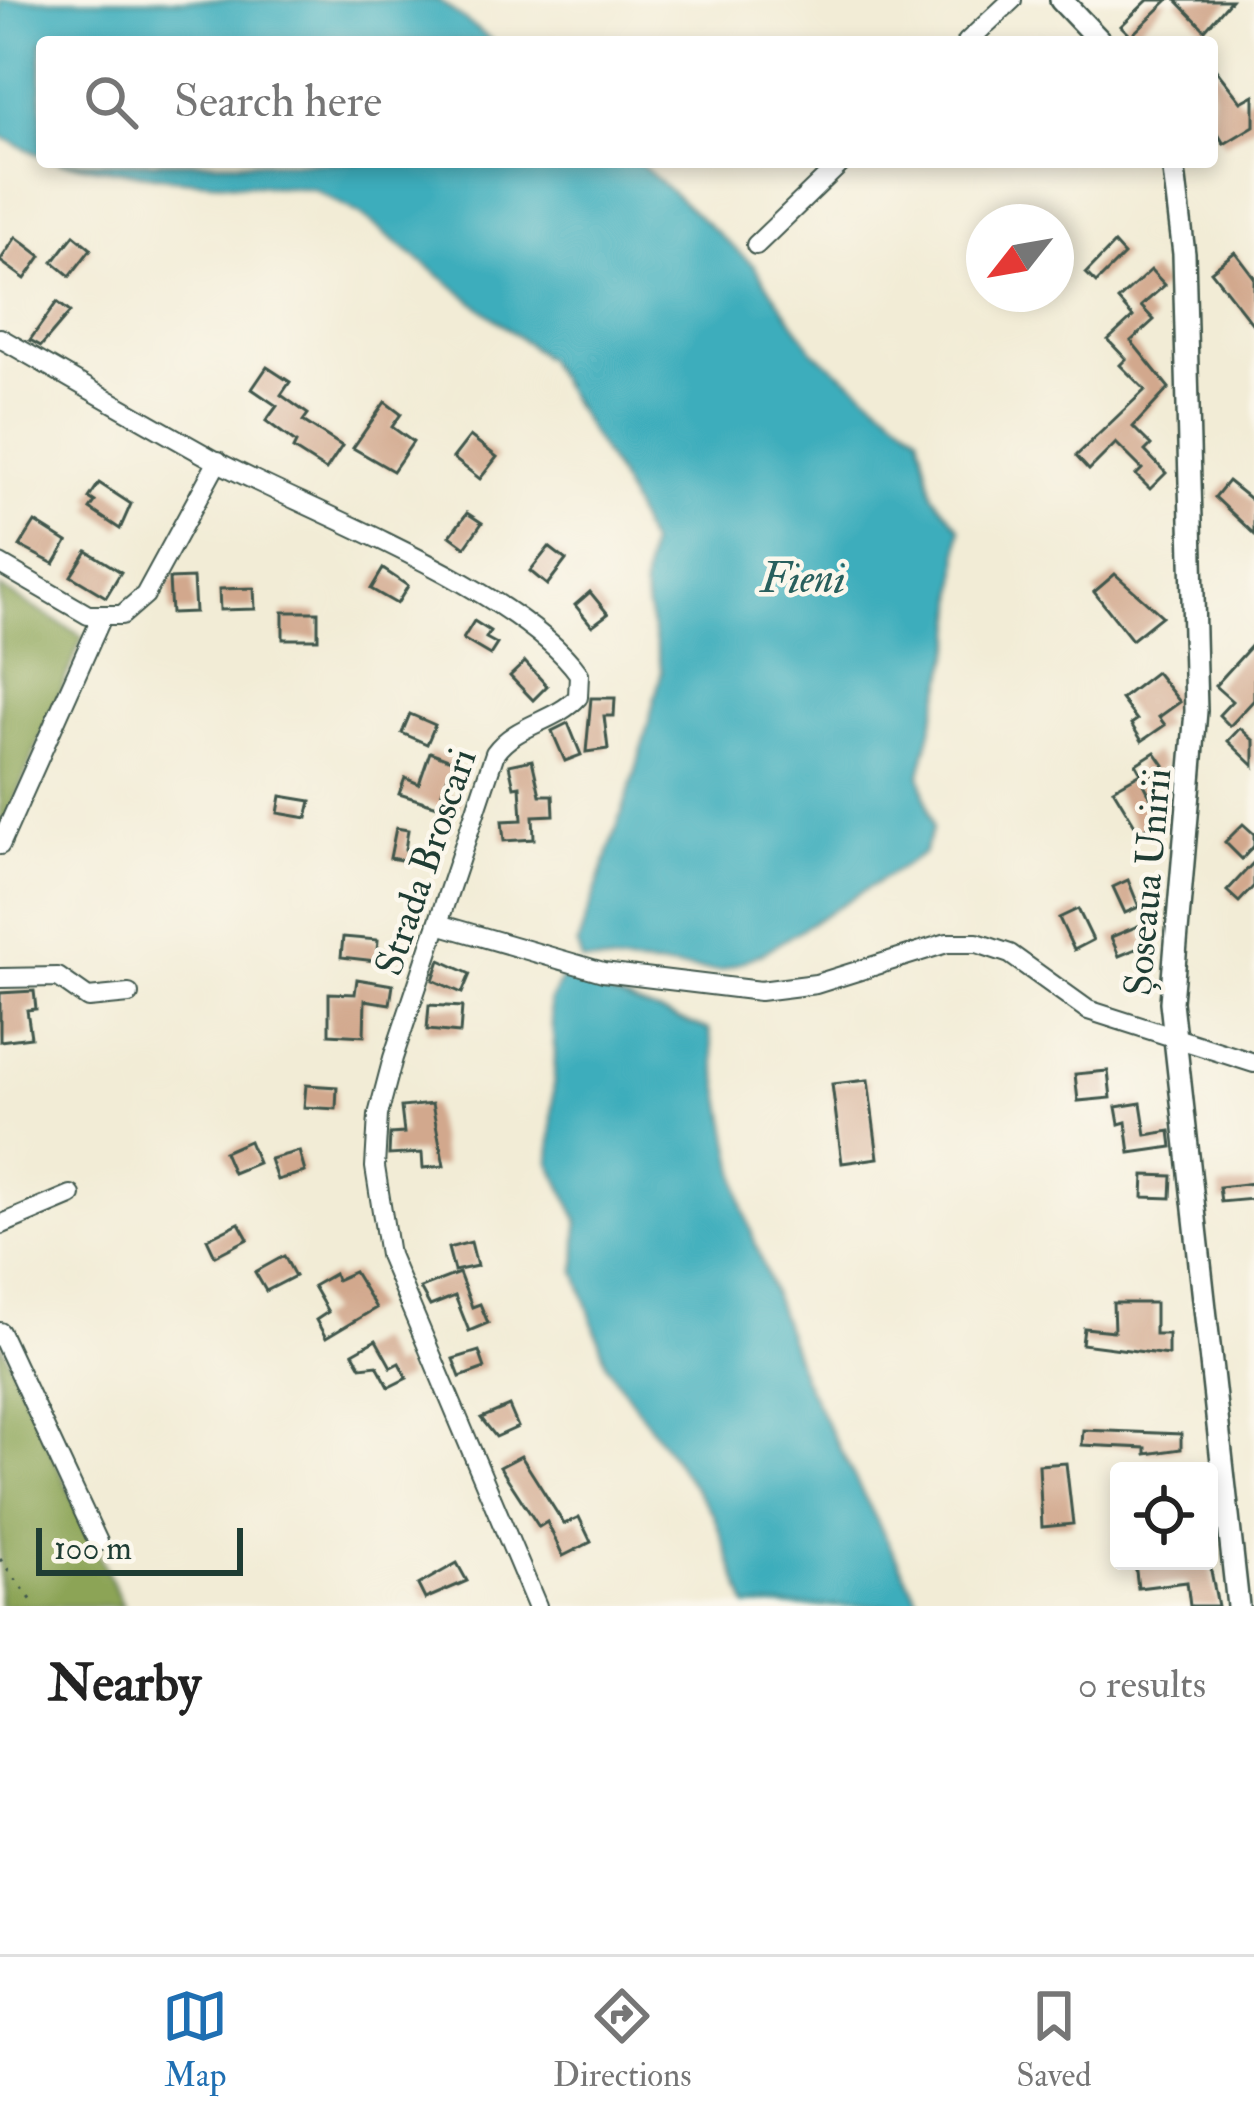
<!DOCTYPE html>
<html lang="en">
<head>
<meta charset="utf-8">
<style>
  body { margin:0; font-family:"IM FELL Double Pica",serif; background:#f6f6f6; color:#222 }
  .controls { position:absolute; right:36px; bottom:36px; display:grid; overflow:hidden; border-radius:12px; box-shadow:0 6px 18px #0003 }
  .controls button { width:108px; height:108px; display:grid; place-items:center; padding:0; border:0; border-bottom:3px solid #e0e0e0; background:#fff; color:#222; font:60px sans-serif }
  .compass { position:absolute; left:966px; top:204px; width:108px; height:108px; border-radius:50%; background:#fff; box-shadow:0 6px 18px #0003; rotate:239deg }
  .scale { position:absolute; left:36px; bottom:30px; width:207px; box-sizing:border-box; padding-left:12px; border:6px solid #1f3d34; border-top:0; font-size:33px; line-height:42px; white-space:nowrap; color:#1f3d34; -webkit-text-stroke:9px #fbf7ec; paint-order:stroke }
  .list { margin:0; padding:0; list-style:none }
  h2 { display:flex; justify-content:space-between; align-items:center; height:156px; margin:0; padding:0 48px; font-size:51px }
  h2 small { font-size:39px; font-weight:400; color:#767676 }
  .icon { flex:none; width:66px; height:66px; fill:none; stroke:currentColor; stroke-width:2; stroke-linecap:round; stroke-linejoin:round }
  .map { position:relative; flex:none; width:1254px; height:1606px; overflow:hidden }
  .search { position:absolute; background:#fff; box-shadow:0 6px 18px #0003; left:36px; right:36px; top:36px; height:132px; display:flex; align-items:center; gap:30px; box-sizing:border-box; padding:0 42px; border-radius:12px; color:#767676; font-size:45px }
  .sheet { height:348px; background:#fff }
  nav { display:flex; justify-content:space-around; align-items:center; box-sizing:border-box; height:168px; border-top:3px solid #e0e0e0; background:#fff; font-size:33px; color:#767676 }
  nav a { display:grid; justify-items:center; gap:6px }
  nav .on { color:#1f6fb2 }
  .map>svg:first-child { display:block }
  .forest { fill:#8ca456; stroke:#567045; stroke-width:3 }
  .water { fill:#3eadbc; stroke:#2e7578; stroke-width:3 }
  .building { fill:#d2a88d }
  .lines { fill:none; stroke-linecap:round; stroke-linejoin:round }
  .minor-casing { stroke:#3f574c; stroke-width:22 }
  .major-casing { stroke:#3f574c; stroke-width:26 }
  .path { stroke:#3f574c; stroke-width:3; stroke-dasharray:3 9; stroke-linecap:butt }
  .minor { stroke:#fff; stroke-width:18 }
  .major { stroke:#fff; stroke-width:21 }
  .labels { text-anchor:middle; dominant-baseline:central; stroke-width:9; stroke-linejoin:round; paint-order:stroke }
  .street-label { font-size:39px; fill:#1f3d34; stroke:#fbf7ec }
  .water-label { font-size:42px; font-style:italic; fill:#285f5d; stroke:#fbf7ec }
</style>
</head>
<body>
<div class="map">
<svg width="1254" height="1606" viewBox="0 0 1254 1606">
  <rect width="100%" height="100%" fill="#fbf7ec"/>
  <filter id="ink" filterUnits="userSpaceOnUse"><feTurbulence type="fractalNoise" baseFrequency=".00833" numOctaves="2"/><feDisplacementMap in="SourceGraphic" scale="24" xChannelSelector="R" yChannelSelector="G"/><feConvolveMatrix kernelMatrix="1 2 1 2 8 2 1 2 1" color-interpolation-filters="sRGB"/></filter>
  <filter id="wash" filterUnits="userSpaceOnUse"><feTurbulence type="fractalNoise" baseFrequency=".004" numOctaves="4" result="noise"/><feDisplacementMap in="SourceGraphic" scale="48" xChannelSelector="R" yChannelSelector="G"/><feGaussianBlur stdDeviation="2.7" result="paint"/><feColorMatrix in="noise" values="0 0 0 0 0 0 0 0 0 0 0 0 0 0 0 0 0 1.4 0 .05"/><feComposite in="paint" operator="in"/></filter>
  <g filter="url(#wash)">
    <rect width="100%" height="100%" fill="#f2ecd6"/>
    <g class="forest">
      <polygon points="0,588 83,637 0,835"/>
      <polygon points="0,1341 123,1606 0,1606"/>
    </g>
    <g class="water">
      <polygon points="0,0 438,0 494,42 42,42 42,156 0,136"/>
      <polygon points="58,162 638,162 754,266 814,352 919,434 933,495 960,528 954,639 920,774 933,828 923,854 763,953 720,971 582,961 577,945 635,774 662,671 643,587 649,545 621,482 545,358 362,215 313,189 183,180"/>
      <polygon points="562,978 709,1030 743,1208 803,1378 921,1606 747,1606 713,1514 607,1366 576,1271 578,1220 550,1163 555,1053 549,1002"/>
    </g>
    <g id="blocks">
      <g class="building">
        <polygon points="1148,0 1168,0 1131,36 1121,26"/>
        <polygon points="1176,0 1231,0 1205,30"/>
        <polygon points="1212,65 1241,102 1254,95 1254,126 1224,144 1212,124"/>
        <polygon points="74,235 91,249 70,276 53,262"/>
        <polygon points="16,237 41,256 25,279 0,261"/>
        <polygon points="1114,244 1124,255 1096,283 1086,273"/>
        <polygon points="1235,252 1254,277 1254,326 1211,271"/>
        <polygon points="1151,270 1165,285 1141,306 1154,320 1131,341 1169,388 1133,427 1151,445 1145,451 1166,473 1150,489 1136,475 1142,469 1116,443 1089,470 1076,456 1145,390 1120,365 1126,359 1108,340 1133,317 1118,300"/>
        <polygon points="57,302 70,312 41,346 30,340"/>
        <polygon points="267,367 290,382 281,395 308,414 303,421 342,446 326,470 293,449 296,443 266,421 277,406 252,389"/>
        <polygon points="385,402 401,414 392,427 413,442 393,471 353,448"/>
        <polygon points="470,436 497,457 480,479 453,458"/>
        <polygon points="1228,481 1254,502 1254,534 1215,497"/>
        <polygon points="99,483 131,504 120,529 90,509 95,502 89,498"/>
        <polygon points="467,513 482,523 465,547 450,536"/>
        <polygon points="35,522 67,542 54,564 20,546"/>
        <polygon points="549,547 566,560 547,585 530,571"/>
        <polygon points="87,551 121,572 106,597 71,576"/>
        <polygon points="383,569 408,586 397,604 371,589"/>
        <polygon points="1115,574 1162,616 1132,640 1094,592"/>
        <polygon points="193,578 195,612 171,613 169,579"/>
        <polygon points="254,588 255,609 220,610 219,589"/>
        <polygon points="590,592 608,614 592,626 575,605"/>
        <rect x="283" y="612" width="35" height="27"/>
        <polygon points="474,621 490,631 486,638 497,644 490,655 463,639"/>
        <polygon points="1254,643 1254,700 1230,726 1219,715 1232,701 1215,686"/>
        <polygon points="525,662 547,686 533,700 510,676"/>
        <polygon points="1156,672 1180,702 1159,717 1165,725 1142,741 1131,724 1137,720 1121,699"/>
        <polygon points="591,698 615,698 614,716 604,716 608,749 586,752"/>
        <polygon points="410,714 435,725 427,744 402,733"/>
        <polygon points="568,723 581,755 565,761 552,731"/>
        <polygon points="1240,728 1254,741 1254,766 1228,741"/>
        <polygon points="430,752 454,761 442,792 461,798 457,812 399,794 405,778 419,784"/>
        <polygon points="1155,752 1164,765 1144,784 1162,819 1139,832 1113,789 1141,773 1136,764"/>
        <polygon points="532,760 540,795 553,795 554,815 533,816 534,839 504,841 502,821 522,820 520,786 514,787 509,765"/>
        <polygon points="281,796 311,801 307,818 278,813"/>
        <polygon points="1243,824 1254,834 1254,846 1242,859 1225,842"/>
        <polygon points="396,828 408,830 405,850 424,853 422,864 390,858"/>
        <polygon points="1254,862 1254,886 1239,902 1227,891"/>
        <polygon points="1128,880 1139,907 1125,913 1113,887"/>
        <polygon points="1078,909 1093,940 1074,950 1059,918"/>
        <polygon points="1138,926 1146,945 1119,956 1111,937"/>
        <polygon points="343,937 378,940 376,961 341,957"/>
        <polygon points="440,960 470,974 462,993 433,980"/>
        <polygon points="357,979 393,985 390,1004 365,1000 364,1036 329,1034 329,993 355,994"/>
        <polygon points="34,991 36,1009 27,1010 31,1037 0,1041 0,993"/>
        <polygon points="429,1005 462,1007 460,1033 427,1030"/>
        <polygon points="1108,1071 1111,1098 1078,1101 1075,1074"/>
        <polygon points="868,1080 878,1158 842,1163 832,1084"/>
        <polygon points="306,1085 337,1087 336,1109 304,1107"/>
        <polygon points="1141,1103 1146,1135 1170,1131 1172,1147 1130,1153 1126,1122 1119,1124 1116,1107"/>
        <polygon points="432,1104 444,1166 423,1168 422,1153 389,1155 390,1134 404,1133 401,1107"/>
        <polygon points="249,1141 258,1163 233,1173 224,1152"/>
        <polygon points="299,1151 305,1172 277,1180 270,1159"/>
        <polygon points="1144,1175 1172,1176 1171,1198 1143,1197"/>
        <polygon points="1254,1183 1254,1199 1221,1202 1219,1187"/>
        <polygon points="239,1223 248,1239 215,1256 207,1239"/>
        <polygon points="471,1242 477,1266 454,1271 448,1248"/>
        <polygon points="284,1256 295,1276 266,1291 255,1272"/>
        <polygon points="354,1272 376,1308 326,1338 316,1320 328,1312 313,1286 334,1274 336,1280"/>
        <polygon points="459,1273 472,1307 480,1304 488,1323 469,1331 455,1296 430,1306 420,1288"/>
        <polygon points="1113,1303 1155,1303 1155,1334 1168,1334 1168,1355 1082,1344 1084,1328 1114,1331"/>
        <polygon points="376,1340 391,1367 399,1363 407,1378 389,1387 377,1365 361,1367 353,1353"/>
        <polygon points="479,1351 485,1368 460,1377 453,1359"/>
        <polygon points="509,1406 518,1427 496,1437 481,1418"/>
        <polygon points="1083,1430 1181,1434 1181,1449 1146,1454 1146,1448 1082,1445"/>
        <polygon points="521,1456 564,1524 579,1517 591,1542 563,1556 547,1522 539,1527 500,1467"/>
        <polygon points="1066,1463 1073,1524 1042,1527 1039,1465"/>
        <polygon points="1209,1561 1218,1606 1190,1606 1187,1582 1138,1588 1135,1563"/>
        <polygon points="457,1563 467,1581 425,1599 418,1585"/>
      </g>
    </g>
  </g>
  <g filter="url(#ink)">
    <use href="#blocks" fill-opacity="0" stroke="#3f574c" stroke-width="3"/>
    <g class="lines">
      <g class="minor-casing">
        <g id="minor">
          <polyline points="967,42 1012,0"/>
          <polyline points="756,245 842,162"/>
          <path d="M0,338C72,379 144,421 216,461C312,512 520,590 579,674L578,697C555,722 516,724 495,753L393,1058L378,1115L375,1167L389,1255L537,1606"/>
          <polyline points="0,564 88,615 122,615 145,595 218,461"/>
          <polyline points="0,845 101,619"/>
          <polyline points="438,924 603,972 760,991 816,984 947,943 977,943 1010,954 1088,1010 1254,1063"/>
          <polyline points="0,978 58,977 88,998 129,994"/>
          <polyline points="0,1225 71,1195"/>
          <polyline points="0,1332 98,1542"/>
        </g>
      </g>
      <g class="major-casing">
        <g id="major">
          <polyline points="1061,0 1101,42"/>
          <polyline points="1173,162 1184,254 1196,711 1171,1002 1238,1606"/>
        </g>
      </g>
      <polyline class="path" points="0,1559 36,1606"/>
      <use href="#minor" class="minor"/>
      <use href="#major" class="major"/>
    </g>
  </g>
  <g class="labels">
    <g class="street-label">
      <text transform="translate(426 862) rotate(-71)">Strada Broscari</text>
      <text transform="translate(1148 882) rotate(-85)">Șoseaua Unirii</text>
    </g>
    <g class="water-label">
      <text x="803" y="579">Fieni</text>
    </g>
  </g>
</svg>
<div class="controls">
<button><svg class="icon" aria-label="locate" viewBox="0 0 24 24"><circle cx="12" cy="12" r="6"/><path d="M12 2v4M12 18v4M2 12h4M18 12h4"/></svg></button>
</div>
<svg class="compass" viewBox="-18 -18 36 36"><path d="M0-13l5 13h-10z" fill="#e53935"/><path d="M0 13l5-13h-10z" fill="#767676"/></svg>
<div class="scale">100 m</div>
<div class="search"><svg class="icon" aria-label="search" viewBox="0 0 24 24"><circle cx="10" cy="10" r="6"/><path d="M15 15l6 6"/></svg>Search here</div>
</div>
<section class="sheet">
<h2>Nearby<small>0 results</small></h2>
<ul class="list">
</ul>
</section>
<nav>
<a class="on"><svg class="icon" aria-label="map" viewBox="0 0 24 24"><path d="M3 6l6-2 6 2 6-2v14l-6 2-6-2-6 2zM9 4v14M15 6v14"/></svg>Map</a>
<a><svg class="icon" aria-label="directions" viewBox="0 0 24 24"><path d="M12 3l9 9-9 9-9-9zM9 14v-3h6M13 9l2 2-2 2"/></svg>Directions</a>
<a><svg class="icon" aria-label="saved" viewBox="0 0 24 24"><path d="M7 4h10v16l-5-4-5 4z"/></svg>Saved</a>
</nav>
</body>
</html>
